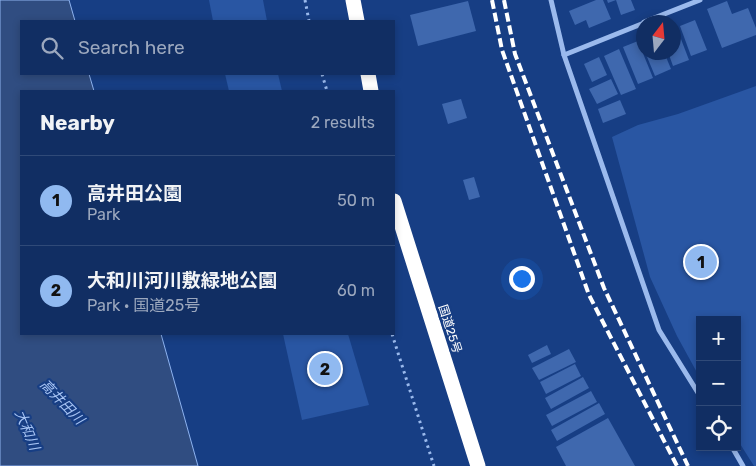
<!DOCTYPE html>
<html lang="en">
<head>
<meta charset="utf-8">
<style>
  body { margin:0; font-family:Rubik,"Noto Sans JP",sans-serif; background:#1e3a6c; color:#f1f3f6 }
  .controls { position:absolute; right:15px; bottom:15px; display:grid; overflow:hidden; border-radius:0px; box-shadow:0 2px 8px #0003 }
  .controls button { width:45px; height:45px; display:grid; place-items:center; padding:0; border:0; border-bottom:1px solid #304a78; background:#112e63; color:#f1f3f6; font:25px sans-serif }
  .compass { position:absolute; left:636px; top:15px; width:45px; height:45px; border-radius:50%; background:#112e63; box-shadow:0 2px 8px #0003; rotate:16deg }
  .you { position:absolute; left:521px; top:278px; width:18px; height:18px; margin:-12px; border:4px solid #fff; border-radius:50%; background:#1a73e8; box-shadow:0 0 0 8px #1a73e833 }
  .badge { display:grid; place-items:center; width:32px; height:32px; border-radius:50%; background:#90b9f0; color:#111; font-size:16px; font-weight:700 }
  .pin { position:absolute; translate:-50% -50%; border:2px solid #fff; box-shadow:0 1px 5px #0006 }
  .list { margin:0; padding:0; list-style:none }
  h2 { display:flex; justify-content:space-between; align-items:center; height:65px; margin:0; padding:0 20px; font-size:21px }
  h2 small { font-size:16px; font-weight:400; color:#9ca8be }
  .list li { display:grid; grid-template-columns:32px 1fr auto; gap:15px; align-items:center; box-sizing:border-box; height:90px; padding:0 20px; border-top:1px solid #304a78 }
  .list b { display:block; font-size:19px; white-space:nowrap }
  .list p { margin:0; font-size:16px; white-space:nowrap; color:#9ca8be }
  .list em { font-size:16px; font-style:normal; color:#9ca8be }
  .icon { flex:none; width:28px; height:28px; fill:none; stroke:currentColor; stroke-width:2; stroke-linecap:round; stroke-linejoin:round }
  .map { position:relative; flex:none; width:756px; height:466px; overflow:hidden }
  .search { position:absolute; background:#112e63; box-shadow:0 2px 8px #0003; left:20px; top:20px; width:375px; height:55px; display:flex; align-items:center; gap:12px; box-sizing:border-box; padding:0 18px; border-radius:0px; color:#9ca8be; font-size:19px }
  .panel { position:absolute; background:#112e63; box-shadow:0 2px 8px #0003; left:20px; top:90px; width:375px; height:245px; border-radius:0px }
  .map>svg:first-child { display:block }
  .green { fill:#2956a3 }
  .water { fill:#304d81; stroke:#8eb3f0 }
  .building { fill:#3f68ae }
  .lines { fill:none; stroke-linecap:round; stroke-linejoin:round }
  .path { stroke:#9bbaed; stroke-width:3; stroke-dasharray:2.5 4; stroke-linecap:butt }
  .street { stroke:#9bbaed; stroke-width:5 }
  .highway { stroke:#fff; stroke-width:15 }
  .rail { stroke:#fff; stroke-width:4; stroke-dasharray:9 4; stroke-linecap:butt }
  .labels { text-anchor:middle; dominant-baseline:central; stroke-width:4.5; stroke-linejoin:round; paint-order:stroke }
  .street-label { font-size:12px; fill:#fff; stroke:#173e84 }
  .water-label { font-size:14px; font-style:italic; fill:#a7c4f4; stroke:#173e84 }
</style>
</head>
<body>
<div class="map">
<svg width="756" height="466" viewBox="0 0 756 466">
  <rect width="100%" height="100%" fill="#173e84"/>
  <g class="green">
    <polygon points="209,0 263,0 267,21 213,21"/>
    <polygon points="225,74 278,74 282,91 229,91"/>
    <polygon points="756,86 756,466 754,466 737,439 737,320 700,320 700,378 677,336 650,277 612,137 638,125 678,114"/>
    <polygon points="283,334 348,334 369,405 302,420"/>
  </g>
  <polygon class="water" points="0,0 69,0 75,21 21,21 21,74 89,74 94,91 21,91 21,334 161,334 198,466 0,466"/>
  <g class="building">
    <polygon points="596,0 603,0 611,19 589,28 586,20 575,25 569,11"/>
    <polygon points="607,0 631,0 635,10 621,15 616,0 608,3"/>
    <polygon points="468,1 476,31 418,46 410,15"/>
    <polygon points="727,1 732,14 748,8 756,28 756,35 722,48 707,9"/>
    <polygon points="695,20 707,50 691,56 680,26"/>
    <polygon points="676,26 689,60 673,66 668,52 674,52 674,28"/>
    <polygon points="638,41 653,78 638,84 623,47"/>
    <polygon points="619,49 636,89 621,95 604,56"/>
    <polygon points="645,52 664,52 671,69 655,76"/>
    <polygon points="599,57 607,75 592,82 584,64"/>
    <polygon points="611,79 618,94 597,104 589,89"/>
    <polygon points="461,99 467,118 448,124 442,104"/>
    <polygon points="620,100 626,114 603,123 598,109"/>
    <polygon points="474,177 480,197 469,200 463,180"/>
    <polygon points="547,345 551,354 532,363 528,355"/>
    <polygon points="569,349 576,362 539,380 532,368"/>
    <polygon points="575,364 581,376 546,394 540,382"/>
    <polygon points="583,377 589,388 551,409 545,398"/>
    <polygon points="591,391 597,402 552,426 546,415"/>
    <polygon points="599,403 605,414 557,441 551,430"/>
    <polygon points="608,418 635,466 566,466 556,447"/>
  </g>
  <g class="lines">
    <g class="path">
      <polyline points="305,0 309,21"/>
      <polyline points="322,74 327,91"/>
      <polyline points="392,334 434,466"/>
    </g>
    <g class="street">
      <polyline points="551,0 564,55 659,330 700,396"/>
      <polyline points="644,22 700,0"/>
      <polyline points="564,55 644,23"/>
      <polyline points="732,447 743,466"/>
    </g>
    <g class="highway">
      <polyline points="353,0 357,21"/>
      <polyline points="368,74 371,91"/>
      <polyline points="394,201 478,466"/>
    </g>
    <g class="rail">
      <polyline points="492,0 502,50 589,295 677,466"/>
      <polyline points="504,0 515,54 604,288 688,466"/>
    </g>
  </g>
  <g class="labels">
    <g class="street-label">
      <text transform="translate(450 329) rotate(72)">国道25号</text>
    </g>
    <g class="water-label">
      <text transform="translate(62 402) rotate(46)">高井田川</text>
      <text transform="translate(27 430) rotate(67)">大和川</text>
    </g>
  </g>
</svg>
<div class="controls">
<button>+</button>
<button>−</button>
<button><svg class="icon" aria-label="locate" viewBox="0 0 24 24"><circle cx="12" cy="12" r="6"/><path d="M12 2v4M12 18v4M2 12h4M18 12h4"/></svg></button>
</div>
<svg class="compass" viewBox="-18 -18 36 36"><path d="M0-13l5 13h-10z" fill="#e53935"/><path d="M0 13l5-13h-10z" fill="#9ca8be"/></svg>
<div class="you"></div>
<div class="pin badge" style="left:701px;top:262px">1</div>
<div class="pin badge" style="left:325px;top:369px">2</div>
<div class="search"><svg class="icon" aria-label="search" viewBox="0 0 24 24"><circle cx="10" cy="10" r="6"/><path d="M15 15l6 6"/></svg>Search here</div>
<section class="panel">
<h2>Nearby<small>2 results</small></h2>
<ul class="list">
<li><span class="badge">1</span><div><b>高井田公園</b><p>Park</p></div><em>50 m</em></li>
<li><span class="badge">2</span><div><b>大和川河川敷緑地公園</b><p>Park · 国道25号</p></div><em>60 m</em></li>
</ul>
</section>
</div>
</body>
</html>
